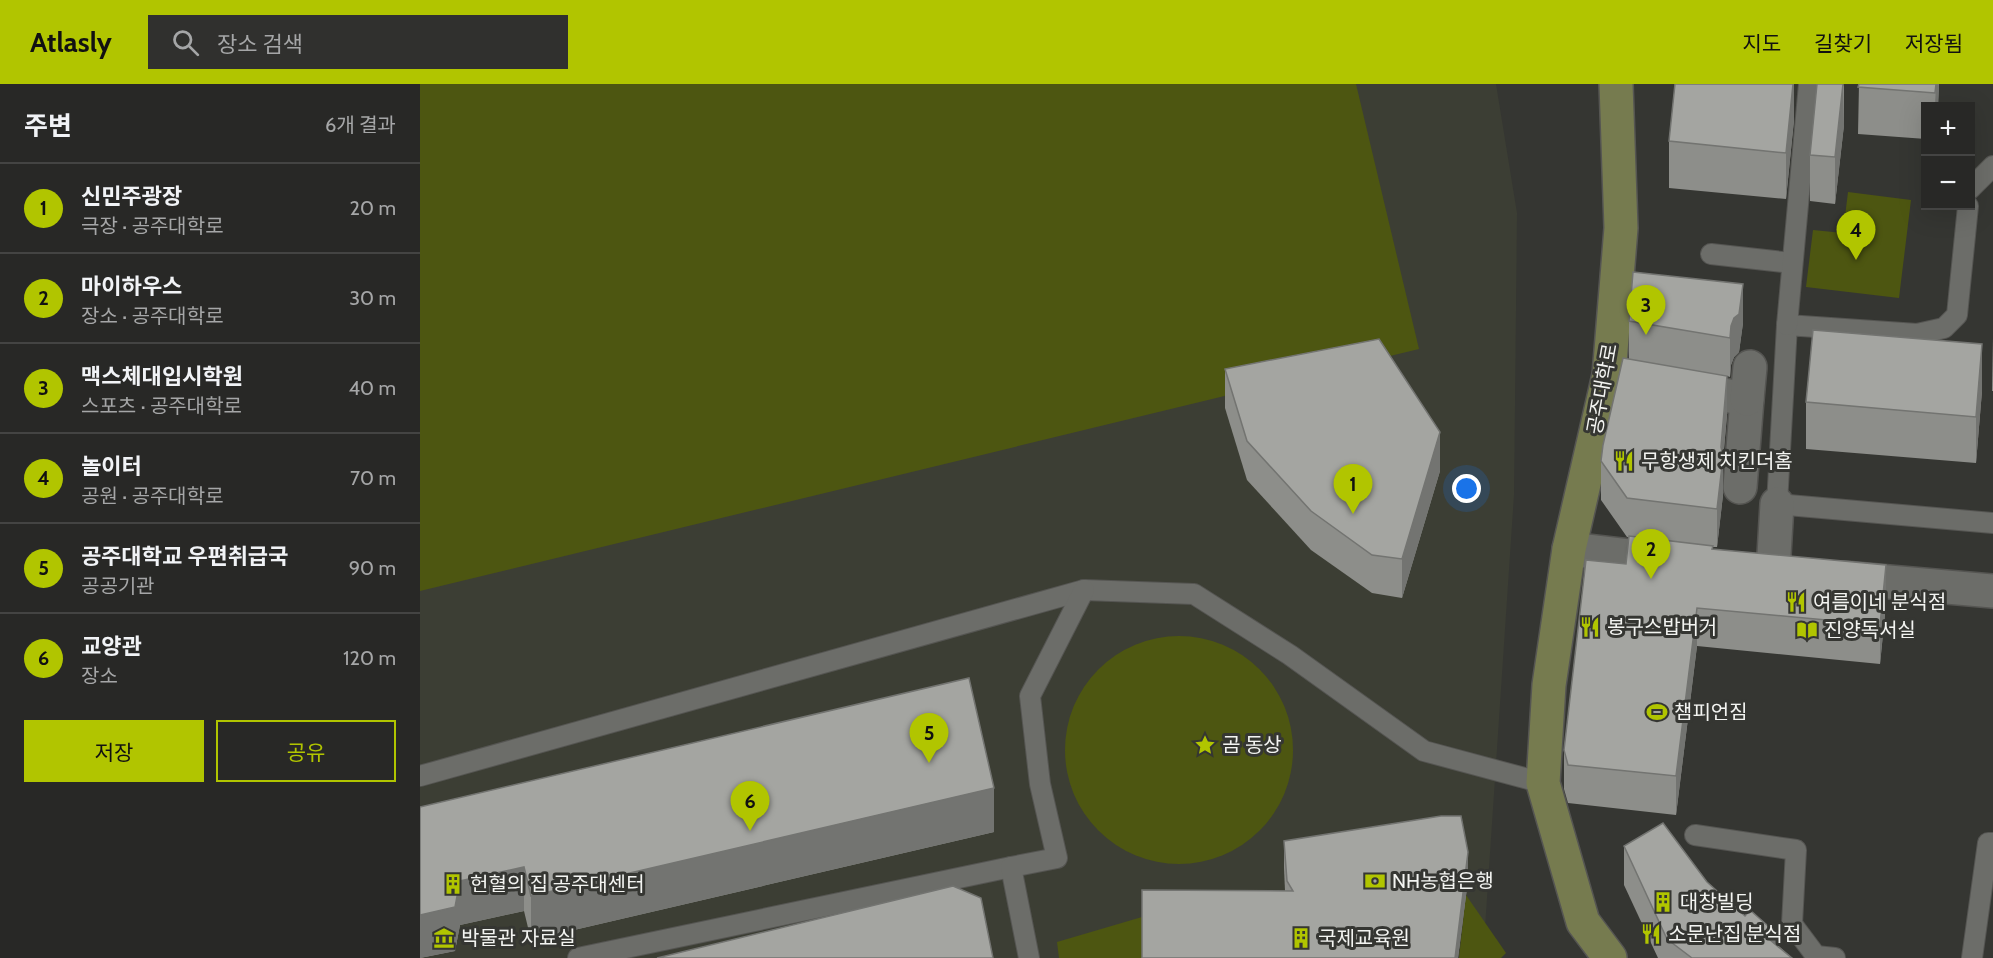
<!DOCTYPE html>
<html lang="ko">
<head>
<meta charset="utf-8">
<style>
  body { margin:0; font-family:Cabin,"Noto Sans KR",sans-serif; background:#30302e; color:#f1f3f6 }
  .controls { position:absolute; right:18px; top:18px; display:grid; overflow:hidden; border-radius:0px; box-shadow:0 6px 24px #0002 }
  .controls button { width:54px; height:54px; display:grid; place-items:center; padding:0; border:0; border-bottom:2px solid #444443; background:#282826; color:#f1f3f6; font:30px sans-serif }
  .you { position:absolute; left:1047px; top:405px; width:21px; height:21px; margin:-15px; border:4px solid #fff; border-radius:50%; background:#1a73e8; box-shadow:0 0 0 9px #1a73e833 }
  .badge { display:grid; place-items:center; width:39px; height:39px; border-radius:50%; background:#b1c500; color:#111; font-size:20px; font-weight:700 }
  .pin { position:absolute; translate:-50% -50px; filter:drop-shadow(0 2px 3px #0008) }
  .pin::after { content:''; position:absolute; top:32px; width:21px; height:18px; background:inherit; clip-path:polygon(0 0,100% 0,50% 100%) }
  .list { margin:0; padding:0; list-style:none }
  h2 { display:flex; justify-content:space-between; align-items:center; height:78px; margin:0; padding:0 24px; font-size:26px }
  h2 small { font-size:20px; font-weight:400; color:#a5a6a7 }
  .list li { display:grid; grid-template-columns:39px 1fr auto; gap:18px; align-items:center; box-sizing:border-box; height:90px; padding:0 24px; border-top:2px solid #444443 }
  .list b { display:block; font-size:22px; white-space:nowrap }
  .list p { margin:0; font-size:20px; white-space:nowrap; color:#a5a6a7 }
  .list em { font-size:20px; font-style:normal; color:#a5a6a7 }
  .actions { display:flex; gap:12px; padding:18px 24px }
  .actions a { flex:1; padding:14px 0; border:2px solid #b1c500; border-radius:0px; text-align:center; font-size:21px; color:#b1c500 }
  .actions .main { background:#b1c500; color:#111 }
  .icon { flex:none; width:33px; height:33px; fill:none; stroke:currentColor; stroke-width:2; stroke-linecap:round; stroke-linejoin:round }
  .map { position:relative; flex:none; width:1573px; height:874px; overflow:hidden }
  header { display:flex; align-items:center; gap:36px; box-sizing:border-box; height:84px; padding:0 30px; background:#b1c500; color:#111 }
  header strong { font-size:28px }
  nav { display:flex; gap:33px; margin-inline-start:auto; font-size:21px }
  .search { width:420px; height:54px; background:#30302e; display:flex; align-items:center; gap:15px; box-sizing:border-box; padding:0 21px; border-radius:0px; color:#a5a6a7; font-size:22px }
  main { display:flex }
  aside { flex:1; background:#282826 }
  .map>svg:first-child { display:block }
  .built { fill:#3c3e34 }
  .green { fill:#4d5611 }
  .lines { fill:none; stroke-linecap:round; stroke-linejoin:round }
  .lane-casing { stroke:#555552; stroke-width:22 }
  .street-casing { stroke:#555552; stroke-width:36 }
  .secondary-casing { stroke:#555552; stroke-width:36 }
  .lane { stroke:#6c6d69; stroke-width:20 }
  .street { stroke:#6c6d69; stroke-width:33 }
  .secondary { stroke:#767b4f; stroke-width:33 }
  .wall { fill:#8d8e8a }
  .shaded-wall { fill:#737471 }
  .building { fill:#a4a5a1; stroke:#737471; stroke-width:1.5 }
  .labels { text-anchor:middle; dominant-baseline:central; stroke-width:6; stroke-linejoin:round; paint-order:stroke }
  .street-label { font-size:20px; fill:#f3f4f1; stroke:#353632 }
  .poi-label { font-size:20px; fill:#f3f4f1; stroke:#353632; text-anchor:start }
</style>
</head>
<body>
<header>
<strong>Atlasly</strong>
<div class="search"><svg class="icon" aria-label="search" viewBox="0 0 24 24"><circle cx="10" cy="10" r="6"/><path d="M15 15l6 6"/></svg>장소 검색</div>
<nav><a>지도</a><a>길찾기</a><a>저장됨</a></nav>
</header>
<main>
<aside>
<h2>주변<small>6개 결과</small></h2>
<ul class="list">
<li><span class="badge">1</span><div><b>신민주광장</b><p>극장 · 공주대학로</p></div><em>20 m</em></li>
<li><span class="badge">2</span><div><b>마이하우스</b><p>장소 · 공주대학로</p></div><em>30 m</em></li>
<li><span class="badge">3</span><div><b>맥스체대입시학원</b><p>스포츠 · 공주대학로</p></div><em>40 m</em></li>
<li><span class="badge">4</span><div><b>놀이터</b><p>공원 · 공주대학로</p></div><em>70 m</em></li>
<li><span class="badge">5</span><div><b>공주대학교 우편취급국</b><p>공공기관</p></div><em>90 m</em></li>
<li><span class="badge">6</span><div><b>교양관</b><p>장소</p></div><em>120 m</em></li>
</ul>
<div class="actions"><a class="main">저장</a><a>공유</a></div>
</aside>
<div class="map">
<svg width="1573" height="874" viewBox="0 0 1573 874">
  <rect width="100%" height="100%" fill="#353632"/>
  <polygon class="built" points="0,0 1076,0 1097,129 1095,320 1094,411 1063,874 0,874"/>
  <g class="green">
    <polygon points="0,0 936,0 999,265 0,507"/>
    <polygon points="1428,108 1491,116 1479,214 1386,203 1393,146 1423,149"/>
    <circle cx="759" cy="666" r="114"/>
    <polygon points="1046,811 1086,869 1081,874 1039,874"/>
    <polygon points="722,833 722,874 639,874 637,858"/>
  </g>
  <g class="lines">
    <g class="lane-casing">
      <g id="lane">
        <polyline points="1550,105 1573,82"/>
        <polyline points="1548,122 1537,231 1524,244 1497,250 1367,241 1357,420 1573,439"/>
        <polyline points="1291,170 1372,179"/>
        <polyline points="1367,241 1389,0"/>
        <polyline points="0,692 664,506 774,510 870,571 1004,667 1123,699"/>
        <polyline points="1275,751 1376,766 1372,840 1396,872 1415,874"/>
        <polyline points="158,874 591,783"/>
        <polyline points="609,874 591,783 637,774 620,700 610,612 664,506"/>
        <polyline points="1552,874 1568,759 1573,759"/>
      </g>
    </g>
    <g class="street-casing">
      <g id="street">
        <polyline points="1262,304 1327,315 1320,403"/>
        <polyline points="1327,315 1330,283"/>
        <polyline points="1149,465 1252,477"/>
        <polyline points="1353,488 1357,420"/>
        <polyline points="1423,494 1573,507"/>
      </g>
    </g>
    <g class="secondary-casing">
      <polyline id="secondary" points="1190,874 1163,838 1123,699 1129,601 1149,465 1189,291 1201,144 1196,0"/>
    </g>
    <use href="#lane" class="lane"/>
    <use href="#street" class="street"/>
    <use href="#secondary" class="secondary"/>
  </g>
  <g class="wall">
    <polygon points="1374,0 1374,36 1366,115 1249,104 1249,57"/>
    <polygon points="1424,0 1424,41 1415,120 1390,117 1390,71"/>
    <polygon points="1439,0 1519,0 1518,22 1506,22 1506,55 1438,50"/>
    <polygon points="1209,237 1323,239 1319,268 1314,273 1311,281 1310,293 1307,292 1307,331 1303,376 1303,411 1297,463 1293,463 1293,465 1466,520 1460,580 1277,562 1256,731 1148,719 1144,705 1144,666 1206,480 1209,453 1207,453 1181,416 1181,377 1209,275"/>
    <polygon points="1573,254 1573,307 1572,307"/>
    <polygon points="805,285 1020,387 982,514 952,509 891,466 827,396 805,324"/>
    <polygon points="1562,307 1556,379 1386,365 1386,318"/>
    <polygon points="0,723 574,748 111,856 104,827 40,841 35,867 0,874"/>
    <polygon points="864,757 1048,796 1038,874 865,807 864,784"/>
    <polygon points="1204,762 1287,798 1372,874 1238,874 1204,801"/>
  </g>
  <g class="shaded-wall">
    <polygon points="1373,0 1374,0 1374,36 1366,115 1366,69"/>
    <polygon points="1423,0 1424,41 1415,120 1415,73"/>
    <polygon points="1516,0 1519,0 1518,22 1515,22"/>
    <polygon points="1323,200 1323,239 1319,268 1314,273 1311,281 1310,293 1310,254 1311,242"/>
    <polygon points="1562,260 1562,307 1556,379 1556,333"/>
    <polygon points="1307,292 1307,331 1303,376 1303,411 1297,463 1297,425"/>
    <polygon points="1020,348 1020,387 982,514 982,475"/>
    <polygon points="1466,481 1466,520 1460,580 1460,541"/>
    <polygon points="1277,524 1277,562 1256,731 1256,692"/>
    <polygon points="574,704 574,748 111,856 111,812"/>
    <polygon points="1048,768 1048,796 1038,874 1035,874"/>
    <polygon points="104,783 104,827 40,841 35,867 0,874 0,831 40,797"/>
    <polygon points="1356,849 1356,874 1350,856"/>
  </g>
  <g class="building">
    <polygon points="1255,0 1373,0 1366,69 1249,57"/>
    <polygon points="1397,0 1423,0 1415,73 1390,71"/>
    <polygon points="1439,0 1516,0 1515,9 1438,3"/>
    <polygon points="1213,188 1323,200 1319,230 1314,234 1311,242 1310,254 1209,237"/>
    <polygon points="1393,246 1562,260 1556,333 1386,318"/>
    <polygon points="959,255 1020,348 982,475 952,471 891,427 827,357 805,285"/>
    <polygon points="1203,274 1307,292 1301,363 1303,373 1297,425 1207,414 1181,377 1183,361"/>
    <polygon points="1209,452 1293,462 1292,465 1466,481 1460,541 1277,524 1256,692 1148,681 1144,666 1166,476 1206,480"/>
    <polygon points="549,594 574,704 111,812 104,783 40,797 35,823 0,831 0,723"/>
    <polygon points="1021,732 1041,732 1048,768 1035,874 722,874 722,806 873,807 867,797 864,757"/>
    <polygon points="1243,739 1287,798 1325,832 1330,826 1356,849 1350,856 1372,874 1272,874 1247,855 1204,762"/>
    <polygon points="533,802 561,814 573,874 237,874"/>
  </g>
  <defs>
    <g id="restaurant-bare" transform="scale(1.62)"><path d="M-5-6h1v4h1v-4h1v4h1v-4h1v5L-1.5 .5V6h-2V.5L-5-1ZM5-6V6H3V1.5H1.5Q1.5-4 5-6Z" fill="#b1c500" stroke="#353632" stroke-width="2.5" paint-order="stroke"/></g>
    <g id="library-bare" transform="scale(1.62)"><path d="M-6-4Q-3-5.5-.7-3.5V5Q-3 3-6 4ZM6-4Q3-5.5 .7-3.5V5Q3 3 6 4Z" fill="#b1c500" stroke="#353632" stroke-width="2.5" paint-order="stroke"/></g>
    <g id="stadium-bare" transform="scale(1.62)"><path d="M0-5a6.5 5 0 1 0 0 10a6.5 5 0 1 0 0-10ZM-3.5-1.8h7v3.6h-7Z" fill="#b1c500" stroke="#353632" stroke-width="2.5" paint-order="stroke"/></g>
    <g id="sight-bare" transform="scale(1.62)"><path d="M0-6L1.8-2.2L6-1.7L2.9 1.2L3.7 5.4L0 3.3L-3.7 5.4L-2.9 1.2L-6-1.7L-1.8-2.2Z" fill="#b1c500" stroke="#353632" stroke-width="2.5" paint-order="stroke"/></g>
    <g id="bank-bare" transform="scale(1.62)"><path d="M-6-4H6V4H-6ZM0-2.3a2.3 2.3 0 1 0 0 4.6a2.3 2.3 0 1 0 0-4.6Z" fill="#b1c500" stroke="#353632" stroke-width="2.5" paint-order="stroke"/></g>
    <g id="building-bare" transform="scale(1.62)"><path d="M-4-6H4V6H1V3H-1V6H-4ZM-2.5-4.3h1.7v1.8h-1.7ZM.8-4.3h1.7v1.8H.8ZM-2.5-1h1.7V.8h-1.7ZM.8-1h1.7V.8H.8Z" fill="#b1c500" stroke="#353632" stroke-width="2.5" paint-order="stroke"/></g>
    <g id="museum-bare" transform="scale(1.62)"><path d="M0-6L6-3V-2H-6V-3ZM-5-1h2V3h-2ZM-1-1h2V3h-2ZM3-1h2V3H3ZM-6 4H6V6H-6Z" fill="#b1c500" stroke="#353632" stroke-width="2.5" paint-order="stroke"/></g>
  </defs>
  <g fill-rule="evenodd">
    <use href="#restaurant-bare" x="1204" y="377"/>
    <use href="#restaurant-bare" x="1376" y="518"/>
    <use href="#restaurant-bare" x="1170" y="543"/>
    <use href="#library-bare" x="1387" y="546"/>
    <use href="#stadium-bare" x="1237" y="628"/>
    <use href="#sight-bare" x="785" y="661"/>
    <use href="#bank-bare" x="955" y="797"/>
    <use href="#building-bare" x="33" y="800"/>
    <use href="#building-bare" x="1243" y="818"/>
    <use href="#restaurant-bare" x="1231" y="850"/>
    <use href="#museum-bare" x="24" y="854"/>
    <use href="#building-bare" x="881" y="854"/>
  </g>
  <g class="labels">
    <g class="street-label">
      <text transform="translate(1182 305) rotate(-80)">공주대학로</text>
    </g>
    <g class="poi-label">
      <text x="1221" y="377">무항생제 치킨더홈</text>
      <text x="1393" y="518">여름이네 분식점</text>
      <text x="1187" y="543">봉구스밥버거</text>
      <text x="1404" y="546">진양독서실</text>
      <text x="1254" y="628">챔피언짐</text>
      <text x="802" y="661">곰 동상</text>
      <text x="972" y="797">NH농협은행</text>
      <text x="50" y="800">헌혈의 집 공주대센터</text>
      <text x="1260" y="818">대창빌딩</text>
      <text x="1248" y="850">소문난집 분식점</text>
      <text x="41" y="854">박물관 자료실</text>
      <text x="898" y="854">국제교육원</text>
    </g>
  </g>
</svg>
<div class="controls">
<button>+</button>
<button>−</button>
</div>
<div class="you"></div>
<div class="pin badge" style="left:933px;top:430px">1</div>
<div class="pin badge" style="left:1231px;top:495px">2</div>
<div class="pin badge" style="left:1226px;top:251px">3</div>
<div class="pin badge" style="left:1436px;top:176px">4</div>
<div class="pin badge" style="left:509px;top:679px">5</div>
<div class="pin badge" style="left:330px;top:747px">6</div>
</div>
</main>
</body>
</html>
